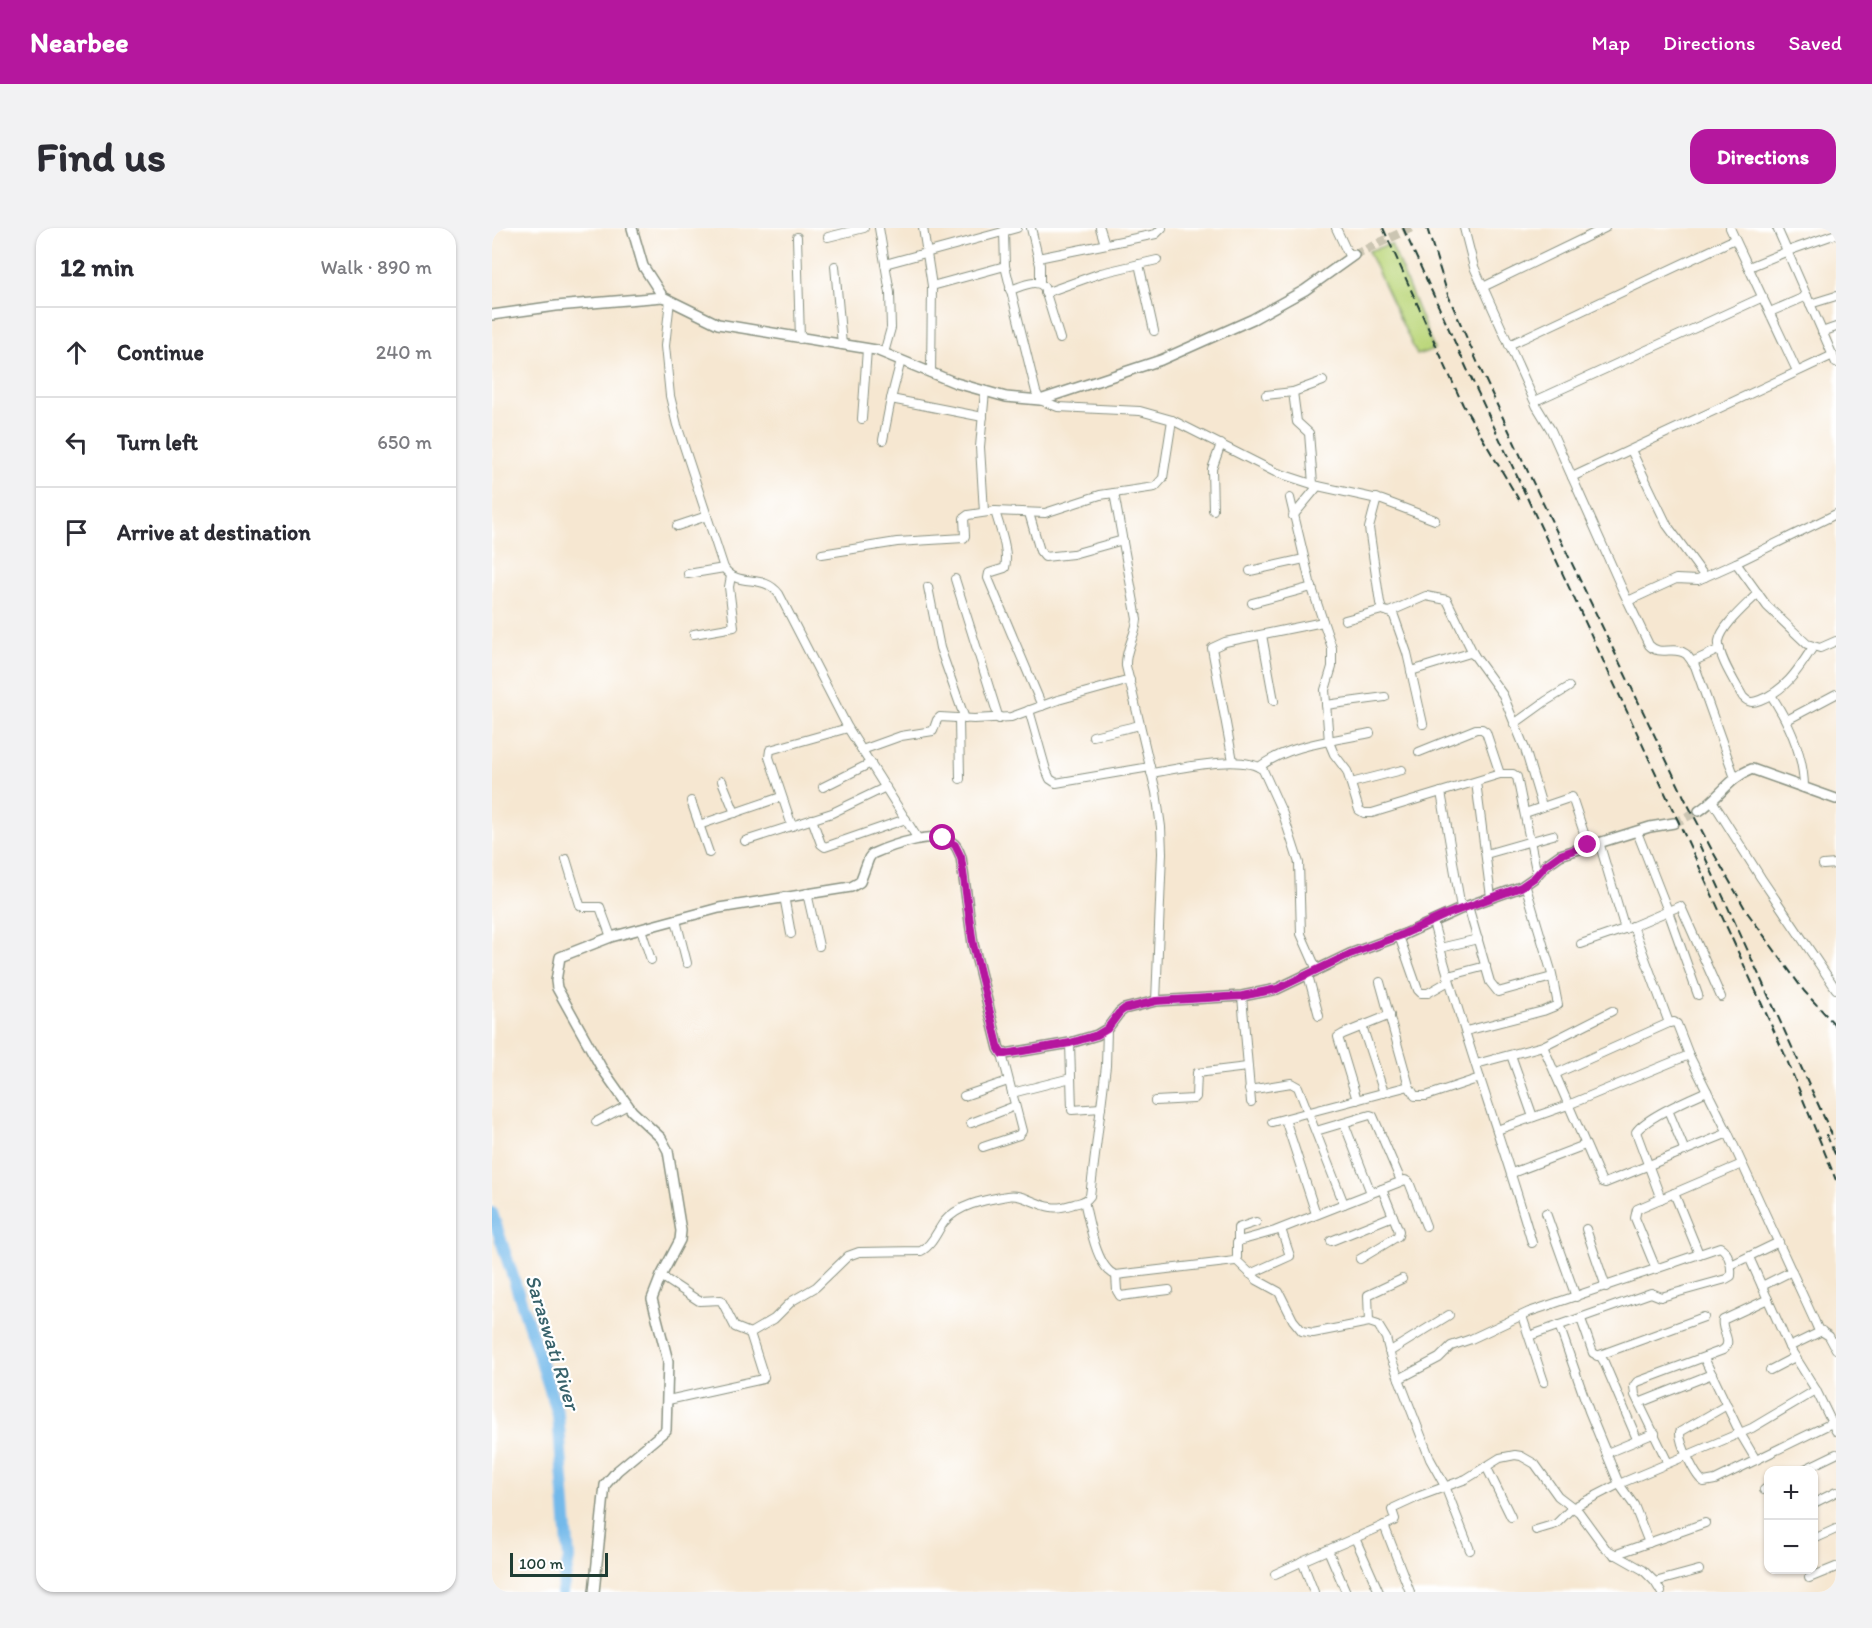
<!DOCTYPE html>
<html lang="en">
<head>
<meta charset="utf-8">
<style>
  body { margin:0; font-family:Itim,sans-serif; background:#f2f2f3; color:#2b2b33 }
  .controls { position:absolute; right:18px; bottom:18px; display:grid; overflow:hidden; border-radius:12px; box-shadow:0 2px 4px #0004 }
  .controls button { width:54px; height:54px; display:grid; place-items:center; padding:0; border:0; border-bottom:2px solid #e1e1e2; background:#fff; color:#2b2b33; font:30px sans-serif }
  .scale { position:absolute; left:18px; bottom:15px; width:98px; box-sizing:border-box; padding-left:6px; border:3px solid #1f3d34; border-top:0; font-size:16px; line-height:21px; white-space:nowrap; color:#1f3d34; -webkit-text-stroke:4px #fff; paint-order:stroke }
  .stop { position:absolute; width:18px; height:18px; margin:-14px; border:4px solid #b5179e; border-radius:50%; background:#fff }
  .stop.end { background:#b5179e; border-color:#fff; box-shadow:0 2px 6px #0008 }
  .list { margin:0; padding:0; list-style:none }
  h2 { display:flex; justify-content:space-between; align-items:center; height:78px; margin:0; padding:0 24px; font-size:26px }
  h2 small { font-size:20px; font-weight:400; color:#7c7c81 }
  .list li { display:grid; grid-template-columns:39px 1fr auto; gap:18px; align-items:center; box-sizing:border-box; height:90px; padding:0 24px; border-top:2px solid #e1e1e2 }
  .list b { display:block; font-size:22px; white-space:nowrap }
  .list em { font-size:20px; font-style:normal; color:#7c7c81 }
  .icon { flex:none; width:33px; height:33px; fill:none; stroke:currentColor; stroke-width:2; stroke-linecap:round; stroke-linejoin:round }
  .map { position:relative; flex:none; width:1344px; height:1364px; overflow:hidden; border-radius:18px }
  header { display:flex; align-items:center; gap:36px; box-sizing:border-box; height:84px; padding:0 30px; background:#b5179e; color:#fff }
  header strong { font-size:28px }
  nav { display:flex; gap:33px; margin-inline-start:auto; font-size:21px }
  .intro { display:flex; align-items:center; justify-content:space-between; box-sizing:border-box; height:144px; padding:0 36px }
  h1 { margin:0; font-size:42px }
  .button { padding:15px 27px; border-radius:18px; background:#b5179e; color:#fff; font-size:21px; font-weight:700 }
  main { display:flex; gap:36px; padding:0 36px }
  aside { flex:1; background:#fff; border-radius:18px; box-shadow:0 2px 4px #0004 }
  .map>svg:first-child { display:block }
  .green { fill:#bcd77c; stroke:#6e8a58; stroke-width:1.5 }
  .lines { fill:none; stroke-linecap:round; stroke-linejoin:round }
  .river { stroke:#73b9ea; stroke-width:12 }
  .tertiary-tunnel { stroke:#cbc5b2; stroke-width:9; stroke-dasharray:9 4.5; stroke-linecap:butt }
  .minor-casing { stroke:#8a9282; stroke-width:10 }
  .tertiary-casing { stroke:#8a9282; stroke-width:12 }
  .minor { stroke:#fff; stroke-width:8 }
  .tertiary { stroke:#fff; stroke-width:9 }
  .rail { stroke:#1f3d34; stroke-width:2; stroke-dasharray:9 4.5; stroke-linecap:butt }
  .route { stroke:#b5179e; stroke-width:8 }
  .labels { text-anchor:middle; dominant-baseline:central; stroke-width:4.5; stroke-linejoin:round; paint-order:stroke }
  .water-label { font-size:21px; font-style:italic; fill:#38626b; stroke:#fff }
</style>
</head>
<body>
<header>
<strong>Nearbee</strong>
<nav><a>Map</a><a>Directions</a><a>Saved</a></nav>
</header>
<div class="intro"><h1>Find us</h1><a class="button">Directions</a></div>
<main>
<aside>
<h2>12 min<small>Walk · 890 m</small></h2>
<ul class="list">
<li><svg class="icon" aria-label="ahead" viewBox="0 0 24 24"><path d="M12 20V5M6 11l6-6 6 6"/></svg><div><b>Continue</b></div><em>240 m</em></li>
<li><svg class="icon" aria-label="left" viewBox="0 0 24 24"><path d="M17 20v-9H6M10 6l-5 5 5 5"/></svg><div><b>Turn left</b></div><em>650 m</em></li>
<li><svg class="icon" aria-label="arrive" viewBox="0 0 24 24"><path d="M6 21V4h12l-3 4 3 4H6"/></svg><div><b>Arrive at destination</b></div></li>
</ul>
</aside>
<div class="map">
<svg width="1344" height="1364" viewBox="0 0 1344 1364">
  <rect width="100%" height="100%" fill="#fff"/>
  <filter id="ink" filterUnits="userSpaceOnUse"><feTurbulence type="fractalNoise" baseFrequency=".0167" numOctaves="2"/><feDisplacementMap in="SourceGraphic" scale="12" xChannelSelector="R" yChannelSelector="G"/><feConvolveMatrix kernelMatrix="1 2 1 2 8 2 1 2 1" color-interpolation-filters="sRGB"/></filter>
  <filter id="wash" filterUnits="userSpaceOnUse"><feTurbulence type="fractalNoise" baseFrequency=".008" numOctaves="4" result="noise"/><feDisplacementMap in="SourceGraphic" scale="24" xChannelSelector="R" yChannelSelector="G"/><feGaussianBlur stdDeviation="1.35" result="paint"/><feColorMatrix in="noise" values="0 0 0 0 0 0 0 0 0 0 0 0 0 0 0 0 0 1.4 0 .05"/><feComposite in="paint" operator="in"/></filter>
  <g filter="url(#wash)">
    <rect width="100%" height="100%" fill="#f6e7d1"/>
    <polygon class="green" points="899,16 942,121 925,127 876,23"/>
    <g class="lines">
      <polyline class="river" points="0,985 66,1186 77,1331 70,1364"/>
    </g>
  </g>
  <g filter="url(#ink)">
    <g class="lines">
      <g class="tertiary-tunnel">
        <polyline points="862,27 919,0"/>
        <polyline points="1182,595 1207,583"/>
      </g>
      <g class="minor-casing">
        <g id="minor">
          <polyline points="387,0 398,65 399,100 392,125"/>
          <polyline points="431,0 440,58 439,145"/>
          <polyline points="539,0 548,37 548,55"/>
          <polyline points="608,0 613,16"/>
          <polyline points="844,0 858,30"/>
          <path d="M972,0L982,39L1045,179L1059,202L1131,363L1157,417C1168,429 1182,417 1194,426C1197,429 1200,434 1203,438L1243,550"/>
          <polyline points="1238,0 1305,143"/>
          <polyline points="1285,0 1344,135"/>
          <polyline points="512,3 513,38 544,164 548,172 566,179 648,183 680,192 783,244 826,258 890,272 943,292"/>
          <polyline points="305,9 308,111"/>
          <polyline points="336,9 372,0"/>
          <polyline points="546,30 664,6 670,0"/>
          <polyline points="393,36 525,0"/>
          <polyline points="647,36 662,103"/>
          <polyline points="343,38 350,117"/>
          <polyline points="1257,39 1296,23 1344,6"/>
          <polyline points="440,58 513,38"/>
          <polyline points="991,59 1113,0"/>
          <path d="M518,62C529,59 543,50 552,59L568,111"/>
          <polyline points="553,65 609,45 665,32"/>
          <path d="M178,72L173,118L178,168L185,197L232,340C247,361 270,344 287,366L356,500L426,611"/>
          <polyline points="1318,76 1344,68"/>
          <polyline points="1278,84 1315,68"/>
          <polyline points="1330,104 1344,99"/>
          <polyline points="1017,117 1243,11"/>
          <polyline points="801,164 805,194 817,205 821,256"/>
          <polyline points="774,167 801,164 831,153"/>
          <polyline points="399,171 491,189"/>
          <polyline points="1043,173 1271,69"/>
          <polyline points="370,191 375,121"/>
          <polyline points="391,212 399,171 409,132"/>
          <polyline points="1139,222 1175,297 1213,349"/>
          <polyline points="1080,249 1341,127"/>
          <path d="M622,265L645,391C644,408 633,420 634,438L664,564L669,599L670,625L664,773"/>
          <polyline points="798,270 818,354 840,420 840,439 833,462 837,514 842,526 855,543 867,582 872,585 880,585 1008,546 1021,546 1025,549 1045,647"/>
          <polyline points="885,270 877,300 888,375 890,382 900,385 902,388 915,425 931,496"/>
          <polyline points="721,282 720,241 729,216"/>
          <path d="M503,283C508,301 517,322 513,340L497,345L496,350L550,478"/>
          <polyline points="492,284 488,219 493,163"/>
          <polyline points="537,285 548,323 553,329 581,326 631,312"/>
          <polyline points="801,288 826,258"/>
          <polyline points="185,298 215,288"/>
          <polyline points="330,326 405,314 472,310 473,308 472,290 476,287 503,283 553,285 608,267 663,259 671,250 680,192"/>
          <polyline points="1244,335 1275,378 1315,416 1328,420 1344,413"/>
          <polyline points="758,343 812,331"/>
          <polyline points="196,346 232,340"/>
          <polyline points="463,351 507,491"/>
          <polyline points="436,359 448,420 473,491"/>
          <path d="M1266,365C1255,377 1230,397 1227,413C1225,427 1244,456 1251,469C1257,475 1260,475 1268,472C1294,462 1306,442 1321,419"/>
          <polyline points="1136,373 1184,351 1206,352 1244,335 1344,286"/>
          <polyline points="760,375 820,359"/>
          <polyline points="897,384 934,368 955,372 982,427"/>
          <polyline points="853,392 890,382"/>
          <polyline points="202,406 242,399 237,359 239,348"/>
          <polyline points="770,407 782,473"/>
          <polyline points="1200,434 1228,421"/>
          <polyline points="919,443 978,425 982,427 1011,467 1033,521 1050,578"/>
          <path d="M1279,467C1297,495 1312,526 1312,560"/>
          <polyline points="834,477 893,469"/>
          <polyline points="537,482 554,542 558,551 564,555 658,539"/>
          <polyline points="467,490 468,551"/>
          <polyline points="1295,492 1344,466"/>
          <polyline points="1022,496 1054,473 1077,459"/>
          <polyline points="601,508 648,497"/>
          <polyline points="370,522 409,508 441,503 445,492 448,489 482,491 519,489 566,472 638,452"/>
          <polyline points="927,524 984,501 990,501 994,504 1008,546"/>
          <polyline points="741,533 720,420 733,414 831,394"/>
          <path d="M767,539C798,516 841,513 878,505"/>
          <path d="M659,545C685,541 751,525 771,542L791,586L807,635L809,706L825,742"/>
          <polyline points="230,553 243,585"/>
          <polyline points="984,554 999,669"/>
          <polyline points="859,555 910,542"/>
          <polyline points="331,559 379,535"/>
          <polyline points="949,564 969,680"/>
          <polyline points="199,573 217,625"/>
          <polyline points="1221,574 1269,650 1344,761"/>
          <polyline points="1033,585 1080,569 1096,617"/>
          <polyline points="320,591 329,616 333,619 414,591"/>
          <polyline points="207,597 289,569"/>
          <polyline points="300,598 277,529 278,522 356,500"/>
          <polyline points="1145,604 1176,683 1206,767"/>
          <polyline points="253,613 340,585 394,559"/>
          <polyline points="1107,614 1133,701"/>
          <polyline points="994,626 1061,607"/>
          <polyline points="74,631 88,677 91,679 108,679 119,709"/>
          <polyline points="1331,637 1344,636"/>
          <polyline points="315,665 327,718"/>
          <polyline points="292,668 299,706"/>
          <polyline points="976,678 998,754 1006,764 1060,749"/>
          <polyline points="184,692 195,735"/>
          <path d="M941,694C969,802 1009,908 1040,1015"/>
          <polyline points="1141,698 1177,795"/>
          <polyline points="149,701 159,732"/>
          <polyline points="907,708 926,762 929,765 936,765 957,753"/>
          <polyline points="1089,716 1141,698 1188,678 1190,681 1229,769"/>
          <polyline points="948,720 986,711"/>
          <polyline points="816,747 827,788"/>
          <polyline points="956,748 994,738"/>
          <polyline points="888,754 917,858 923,868 934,868 988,850"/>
          <polyline points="750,768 759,874"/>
          <polyline points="870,798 892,865"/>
          <polyline points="974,803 1051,783 1066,777 1060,746 1033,656"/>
          <polyline points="578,815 580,882 609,880"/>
          <polyline points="1051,818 1110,954 1113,955 1236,905"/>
          <polyline points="1019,827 1041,889"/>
          <polyline points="984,836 1051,818 1120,783"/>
          <polyline points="1063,846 1177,795 1182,794 1185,796 1197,827 1236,905 1323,1094 1326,1101 1337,1108 1344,1121"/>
          <polyline points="757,862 799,855 806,859 852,976"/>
          <polyline points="520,865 579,850"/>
          <polyline points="472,868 516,853"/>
          <polyline points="865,872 846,809 851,806 898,787"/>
          <polyline points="663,873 702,871 704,869 705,845 755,839"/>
          <polyline points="1176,882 1193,923"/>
          <polyline points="793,891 824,986"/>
          <polyline points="104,894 136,877"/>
          <polyline points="780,894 917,858"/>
          <polyline points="479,895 523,878"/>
          <polyline points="852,895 879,965"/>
          <polyline points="1005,902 1076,877 1197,827"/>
          <polyline points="824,903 878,887 881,888 909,953"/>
          <polyline points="491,919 527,907 530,903 510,826"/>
          <polyline points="1020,945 1093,917"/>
          <polyline points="1182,965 1207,1026"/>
          <path d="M1169,971L1144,904C1154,889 1197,871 1215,863"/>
          <path d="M592,973C597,992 604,1041 624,1047L743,1033L745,1029V1015L747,1013L783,1003L913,952L917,954L934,998"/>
          <polyline points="1054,985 1084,1069"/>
          <polyline points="1094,1001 1114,1059"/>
          <polyline points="746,1013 746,1000 764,994"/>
          <polyline points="839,1013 901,988"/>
          <polyline points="1257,1029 1297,1119 1324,1162 1344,1203"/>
          <polyline points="868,1031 906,1008 907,1003 890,961"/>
          <polyline points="744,1032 765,1052 787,1064 801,1092 810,1103 821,1105 877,1094 886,1097 894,1110 899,1130 938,1231 953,1258 978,1322"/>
          <polyline points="1239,1037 1287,1014"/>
          <polyline points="1164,1041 1143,990 1145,981 1250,936"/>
          <polyline points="758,1046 798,1028 789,1001"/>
          <polyline points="624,1047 625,1063 628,1068 677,1062"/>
          <polyline points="169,1048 207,1073 229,1072 243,1099 258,1105"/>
          <polyline points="1270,1058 1300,1043"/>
          <polyline points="1030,1088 1052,1154"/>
          <polyline points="1089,1091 1101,1125 1109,1129 1112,1134 1145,1211"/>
          <polyline points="877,1094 876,1067 910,1051"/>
          <polyline points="1067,1097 1097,1183 1127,1256 1142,1277 1157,1315"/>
          <polyline points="1297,1119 1330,1103"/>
          <polyline points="897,1124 957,1087"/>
          <polyline points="1105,1128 1212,1089"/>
          <polyline points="1212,1130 1248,1205 1264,1232"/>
          <polyline points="1278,1142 1303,1129"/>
          <path d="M907,1151L947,1130L959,1118L979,1111L1037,1084L1228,1019C1237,1024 1240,1038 1239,1048L1234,1051L1169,1069L1159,1065L1037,1108"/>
          <path d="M176,1172L271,1151L272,1149L258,1105L282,1091L300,1073L324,1059L356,1028L367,1024L429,1023C440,1018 445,1003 452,994C467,976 493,972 515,968C530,965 544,977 559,979C566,981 575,978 582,976C589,974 594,974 598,968L614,838L615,801"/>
          <polyline points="1147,1175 1220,1146"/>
          <path d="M1235,1177L1188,1204C1187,1214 1203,1249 1212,1254L1223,1252L1340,1195"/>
          <polyline points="1115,1225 1163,1205"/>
          <path d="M1176,1235L1143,1167L1142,1158L1145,1154L1231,1122C1242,1114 1228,1102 1231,1092L1276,1071"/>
          <polyline points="994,1238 1019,1289"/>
          <polyline points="1311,1242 1344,1226"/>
          <polyline points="1272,1262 1276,1259"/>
          <polyline points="1322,1275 1344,1264"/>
          <polyline points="892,1297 918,1364"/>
          <polyline points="1044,1302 1064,1296 1080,1280 1127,1256 1260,1200 1324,1162"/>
          <polyline points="863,1310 887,1364"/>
          <polyline points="1322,1311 1344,1301"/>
          <polyline points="836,1322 854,1364"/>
          <polyline points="1122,1327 1213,1295"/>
          <polyline points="783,1346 809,1334"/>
          <polyline points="1317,1350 1344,1339"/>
          <polyline points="1163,1354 1207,1342"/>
          <polyline points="822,1364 810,1333 902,1293 903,1291 900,1282 902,1280 928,1268 974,1251 1008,1230 1023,1227 1029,1228 1043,1236 1066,1268 1087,1284 1114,1321 1151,1342 1163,1354 1169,1364"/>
        </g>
      </g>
      <g class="tertiary-casing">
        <g id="tertiary">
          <polyline points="140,0 151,38 171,69"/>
          <polyline points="0,87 64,78 171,69 226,96 384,122 464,155 514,169 548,172 669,132 761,91 813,62 862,27"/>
          <path d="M1207,583C1227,570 1238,549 1260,541L1344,571"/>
          <path d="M102,1364L113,1257L125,1243L174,1202L176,1133L160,1071L169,1048L188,1012L189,1003L176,923L169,910L140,883L109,839L65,760L64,753L68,729L119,709L227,680L359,659L368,654L377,630L380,626C398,618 447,600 462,616C466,620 467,625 469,629L481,716L507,821L510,826H513L578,815L605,807L615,801L627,785L632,781L664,773L750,768L785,761L858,726L913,706L973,679L1029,659L1042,650L1054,637L1068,627L1158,599L1182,595"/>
        </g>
      </g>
      <use href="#minor" class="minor"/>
      <use href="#tertiary" class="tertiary"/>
      <g class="rail">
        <polyline points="891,0 971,177 1027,272"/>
        <polyline points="911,0 975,141 1202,627 1292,825 1344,952"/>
        <polyline points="935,0 956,67 987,138 1037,246 1194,573 1221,624 1255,684 1312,763 1344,798"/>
        <polyline points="1207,616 1342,911"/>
        <polyline points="1334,906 1344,928"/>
      </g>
    </g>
  </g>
  <g class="lines" filter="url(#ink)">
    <polyline class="route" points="451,610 463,617 469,629 481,716 507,821 510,826 513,826 578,815 605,807 615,801 627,785 632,781 664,773 750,768 785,761 858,726 907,708 953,687 1029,659 1042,650 1054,637 1068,627 1096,617"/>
  </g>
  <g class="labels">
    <g class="water-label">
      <text transform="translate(61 1114) rotate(73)">Saraswati River</text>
    </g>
  </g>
</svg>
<div class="controls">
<button>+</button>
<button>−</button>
</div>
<div class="scale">100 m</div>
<div class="stop" style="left:451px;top:610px"></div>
<div class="stop end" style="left:1096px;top:617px"></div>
</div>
</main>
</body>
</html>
